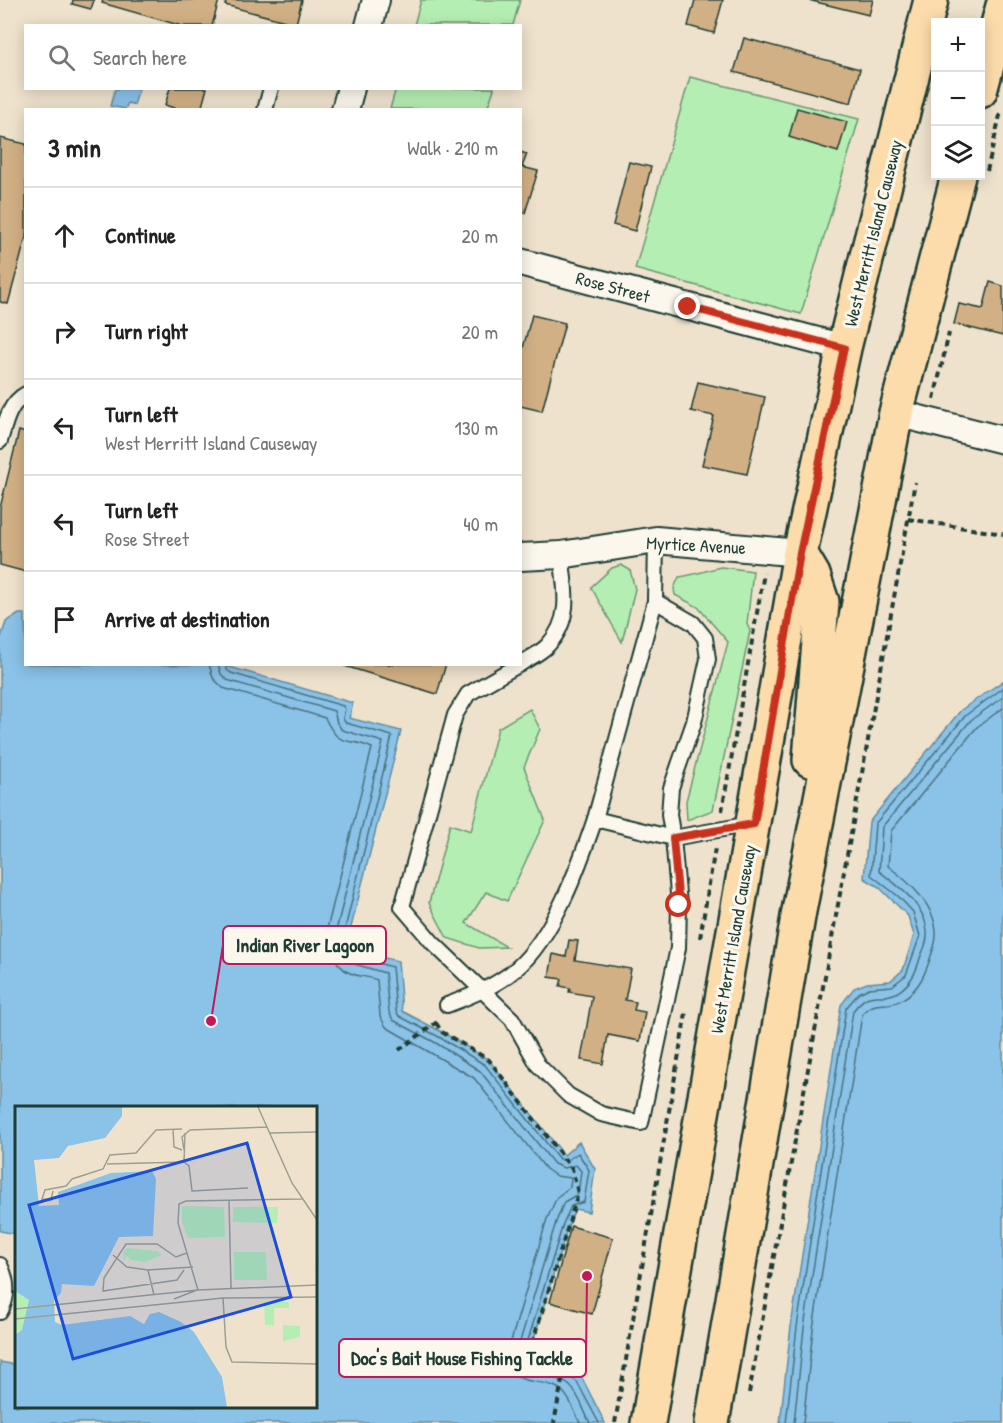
<!DOCTYPE html>
<html lang="en">
<head>
<meta charset="utf-8">
<style>
  body { margin:0; font-family:"Patrick Hand",sans-serif; background:#f6f6f6; color:#222 }
  .controls { position:absolute; right:18px; top:18px; display:grid; overflow:hidden; border-radius:0px; box-shadow:0 3px 15px #0003 }
  .controls button { width:54px; height:54px; display:grid; place-items:center; padding:0; border:0; border-bottom:2px solid #e0e0e0; background:#fff; color:#222; font:30px sans-serif }
  .stop { position:absolute; width:18px; height:18px; margin:-14px; border:4px solid #c8321e; border-radius:50%; background:#fff }
  .stop.end { background:#c8321e; border-color:#fff; box-shadow:0 2px 6px #0008 }
  .list { margin:0; padding:0; list-style:none }
  h2 { display:flex; justify-content:space-between; align-items:center; height:78px; margin:0; padding:0 24px; font-size:26px }
  h2 small { font-size:20px; font-weight:400; color:#767676 }
  .list li { display:grid; grid-template-columns:39px 1fr auto; gap:18px; align-items:center; box-sizing:border-box; height:96px; padding:0 24px; border-top:2px solid #e0e0e0 }
  .list b { display:block; font-size:22px; white-space:nowrap }
  .list p { margin:0; font-size:20px; white-space:nowrap; color:#767676 }
  .list em { font-size:20px; font-style:normal; color:#767676 }
  .icon { flex:none; width:33px; height:33px; fill:none; stroke:currentColor; stroke-width:2; stroke-linecap:round; stroke-linejoin:round }
  .map { position:relative; flex:none; width:1003px; height:1423px; overflow:hidden }
  .search { position:absolute; background:#fff; box-shadow:0 3px 15px #0003; left:24px; top:24px; width:498px; height:66px; display:flex; align-items:center; gap:15px; box-sizing:border-box; padding:0 21px; border-radius:0px; color:#767676; font-size:22px }
  .panel { position:absolute; background:#fff; box-shadow:0 3px 15px #0003; left:24px; top:108px; width:498px; height:558px; border-radius:0px }
  .map>svg:first-child { display:block }
  .green { fill:#b5eeb2; stroke:#6a9673; stroke-width:1.5 }
  .water { fill:#8ac2e8; stroke:#5f8da0; stroke-width:1.5 }
  .lines { fill:none; stroke-linecap:round; stroke-linejoin:round }
  .shore { stroke:#4a727c; stroke-width:1.5 }
  .building { fill:#d2b085; stroke:#1f3d34; stroke-width:1.5 }
  .lane-casing { stroke:#1f3d34; stroke-width:18 }
  .street-casing { stroke:#1f3d34; stroke-width:30 }
  .primary-casing { stroke:#1f3d34; stroke-width:38 }
  .path { stroke:#1f3d34; stroke-width:4; stroke-dasharray:6 4.5; stroke-linecap:butt }
  .lane { stroke:#fbf7ec; stroke-width:14 }
  .street { stroke:#fbf7ec; stroke-width:26 }
  .primary { stroke:#fddcac; stroke-width:33 }
  .route { stroke:#c8321e; stroke-width:8 }
  .labels { text-anchor:middle; dominant-baseline:central; stroke-width:6; stroke-linejoin:round; paint-order:stroke }
  .street-label { font-size:18px; fill:#1f3d34; stroke:#fbf7ec }
  .inset-road { fill:none; stroke:#9ca090; stroke-width:1.5 }
  .view { fill:#1d4ed8; fill-opacity:0.15; stroke:#1d4ed8; stroke-width:3 }
  .inset-edge { fill:none; stroke:#1f3d34; stroke-width:3 }
  .leader { fill:none; stroke:#c2185b; stroke-width:2 }
  .callout-dot { fill:#c2185b; stroke:#fbf7ec; stroke-width:2 }
  .callout { fill:#fbf7ec; stroke:#c2185b; stroke-width:2 }
  .callout-label { font-size:20px; text-anchor:middle; font-weight:bold; fill:#1f3d34 }
</style>
</head>
<body>
<div class="map">
<svg width="1003" height="1423" viewBox="0 0 1003 1423">
  <rect width="100%" height="100%" fill="#efe2cd"/>
  <filter id="ink" filterUnits="userSpaceOnUse"><feTurbulence type="fractalNoise" baseFrequency=".0167" numOctaves="2"/><feDisplacementMap in="SourceGraphic" scale="12" xChannelSelector="R" yChannelSelector="G"/><feConvolveMatrix kernelMatrix="1 2 1 2 8 2 1 2 1" color-interpolation-filters="sRGB"/></filter>
  <g filter="url(#ink)">
    <g class="green">
      <polygon points="421,0 520,0 513,25 414,25"/>
      <polygon points="690,77 859,119 801,314 635,269"/>
      <polygon points="396,88 494,88 494,89 487,109 390,109"/>
      <polygon points="621,565 630,570 635,589 622,642 591,587 612,568"/>
      <path d="M721,567L753,571L747,624L750,631L713,810L687,820L686,801L728,642L698,607L675,595L674,588L679,577C695,575 706,570 721,567Z"/>
      <polygon points="530,709 540,729 524,767 545,820 507,901 486,892 466,923 507,947 479,948 447,938 429,903 450,824 471,831 498,728"/>
    </g>
    <g class="water">
      <polygon points="115,89 139,89 134,105 128,103 125,109 110,106"/>
      <polygon points="19,614 25,614 26,664 223,665 353,703 349,718 401,731 349,935 359,952 398,961 402,1011 442,1032 489,1060 564,1155 579,1142 595,1169 589,1212 575,1209 568,1226 528,1358 565,1365 582,1378 605,1423 0,1423 0,1362 16,1365 16,1406 315,1406 315,1108 16,1108 16,1234 0,1231 0,640 6,622"/>
      <polygon points="1003,681 1003,1423 780,1423 791,1326 841,1005 854,988 867,983 890,981 903,970 914,935 908,916 879,887 864,878 869,822 961,710"/>
    </g>
    <g class="lines">
      <g class="shore">
        <path d="M209,664L213,678L223,688L325,718C341,751 346,735 372,748L327,929C325,943 335,965 348,972C356,977 368,976 377,980L380,1016L386,1027L474,1078L546,1169L556,1176L571,1178L570,1187L557,1197L547,1219L506,1358C511,1392 547,1374 564,1393C571,1400 575,1414 580,1423"/>
        <path d="M218,664L221,674L227,680L334,711L337,723L342,730L383,742L336,931L337,941L351,963L385,973L389,1012L393,1020L436,1043L480,1071L554,1164L564,1168L576,1165L581,1171L578,1194L564,1202L556,1222L515,1358C520,1380 554,1371 570,1386C579,1394 584,1412 590,1423"/>
        <polyline points="226,664 227,670 231,673 343,706 345,709 343,719 346,723 392,736 343,937 356,957 392,967 396,1011 399,1016 439,1037 485,1065 559,1159 566,1161 578,1153 589,1170 584,1202 571,1206 563,1224 523,1357 527,1364 562,1371 577,1382 599,1423"/>
        <polyline points="786,1423 797,1327 846,1008 859,993 869,988 892,986 906,975 920,936 913,912 898,896 871,875 875,824 966,715 1003,688"/>
        <path d="M794,1423L804,1328L853,1011C872,985 879,1003 898,992C911,983 916,973 920,958C923,951 927,943 927,936C929,907 898,886 879,871L882,827L971,720L1003,697"/>
        <path d="M803,1423L813,1329L862,1015C875,997 887,1010 903,999C917,990 923,979 929,962C931,954 936,945 936,936C937,906 909,882 888,866L891,831L977,727L1003,708"/>
      </g>
    </g>
    <g class="building">
      <polygon points="73,0 94,0 91,9 72,4"/>
      <polygon points="103,0 219,0 212,26 182,26 102,3"/>
      <polygon points="227,0 302,0 296,24 225,5"/>
      <polygon points="695,0 723,0 714,33 688,26"/>
      <polygon points="808,0 873,0 869,15"/>
      <polygon points="744,38 860,69 851,103 734,72"/>
      <polygon points="170,88 207,88 201,110 180,110 165,105"/>
      <polygon points="797,108 847,122 838,152 789,137"/>
      <polygon points="0,138 26,144 26,237 8,304 0,302"/>
      <polygon points="520,152 527,154 522,167 538,171 525,213 520,212"/>
      <polygon points="629,162 651,167 635,231 613,225"/>
      <polygon points="990,282 1003,286 1003,336 954,324 959,304 983,309"/>
      <polygon points="532,315 565,323 542,411 520,406 520,359"/>
      <polygon points="698,382 765,397 747,474 702,465 714,416 691,411"/>
      <polygon points="19,431 26,433 26,572 0,565 0,508"/>
      <polygon points="338,664 446,664 437,694"/>
      <polygon points="569,940 578,941 575,960 631,969 625,1000 636,1002 634,1010 645,1012 640,1041 608,1035 603,1064 581,1060 592,996 569,992 570,988 560,986 562,979 549,977 553,954 566,957"/>
      <polygon points="571,1226 613,1238 592,1314 550,1302"/>
    </g>
    <g class="lines">
      <g class="lane-casing">
        <g id="lane">
          <polyline points="265,110 271,88"/>
          <path d="M0,441C5,424 9,403 26,394"/>
          <polyline points="656,540 655,601 595,819 673,838 751,824"/>
          <polyline points="520,664 468,694 455,715 402,907 433,943 512,1019 538,1065 568,1095 601,1114 641,1123 678,948 679,905 673,838 669,815 671,788 694,722 708,659 705,638 693,623 655,601"/>
          <path d="M520,664C529,658 541,653 548,645C573,618 565,588 561,555"/>
          <path d="M447,1005C471,996 496,986 516,969C554,936 579,866 595,819"/>
          <path d="M0,1265C8,1281 9,1296 0,1312"/>
        </g>
      </g>
      <g class="street-casing">
        <g id="street">
          <polyline points="369,26 376,0"/>
          <polyline points="345,110 351,88"/>
          <polyline points="520,262 844,348"/>
          <polyline points="896,413 1003,440"/>
          <polyline points="520,557 561,555 656,540 800,553"/>
        </g>
      </g>
      <g class="primary-casing">
        <g id="primary">
          <polyline points="980,91 1003,6"/>
          <polyline points="800,553 813,575 822,602 810,760"/>
          <polyline points="648,1423 800,553 844,348 931,0"/>
          <polyline points="712,1423 799,911 896,413 958,176"/>
        </g>
      </g>
      <g class="path">
        <polyline points="987,171 1001,111"/>
        <polyline points="934,399 949,333"/>
        <polyline points="908,519 1003,534"/>
        <polyline points="722,811 764,573"/>
        <polyline points="700,938 715,848"/>
        <polyline points="436,1023 442,1032 489,1060 572,1169 578,1193 528,1358 565,1365 554,1423"/>
        <polyline points="399,1050 437,1022"/>
        <polyline points="749,1393 915,482"/>
        <polyline points="615,1423 686,1013"/>
      </g>
      <use href="#lane" class="lane"/>
      <use href="#street" class="street"/>
      <use href="#primary" class="primary"/>
    </g>
  </g>
  <g class="lines" filter="url(#ink)">
    <polyline class="route" points="679,905 673,838 754,824 800,553 844,348 688,307"/>
  </g>
  <g class="labels">
    <g class="street-label">
      <text transform="translate(873 233) rotate(-76)">West Merritt Island Causeway</text>
      <text transform="translate(613 287) rotate(15)">Rose Street</text>
      <text transform="translate(696 545) rotate(3)">Myrtice Avenue</text>
      <text transform="translate(733 939) rotate(-80)">West Merritt Island Causeway</text>
    </g>
  </g>
  <g transform="translate(15 1106)">
    <rect width="302" height="302" fill="#efe2cd"/>
    <path d="M167,100L209,101L210,131L173,132L167,116ZM218,101H263L262,117L218,116ZM112,142L142,145L147,149L130,156L116,154L111,149L109,156L108,147ZM219,146H251L252,174H219ZM0,185L14,194L7,224L0,229ZM249,196H274V202H259V219H250ZM268,219L285,220V231L268,235Z" fill="#b5eeb2"/>
    <path d="M0,1H107V10L90,32L53,40L44,52L19,54L24,100L44,99L43,86L96,67L137,65L141,73L138,130L104,131L79,180L47,178L46,187L39,194L40,216L47,219L115,210L129,218L135,208L144,206L166,216L179,226L207,271L212,301H0V229L7,224L14,194L0,185Z" fill="#8ac2e8"/>
    <path class="inset-road" d="M243,1L277,77L302,114M158,23L159,41L167,44M254,27L302,26M169,44L167,31L175,24L252,21M169,56L170,27M92,58L169,56L174,60L177,85L233,82M38,85L36,94L27,93L30,84L51,80L57,73L88,63L95,49L121,47L141,24L167,23M214,95L216,182M98,149L112,161L133,164M169,164L162,174L88,185L89,172L111,138H142L161,151L172,147M183,184L163,117L164,98L171,95L287,93M139,189L133,164L178,161M208,192L211,241L217,256L302,258M159,193L182,184M0,203L183,184L302,179M0,213L208,192L302,191"/>
    <path class="view" d="M232,37L276,191L58,253L14,99Z"/>
    <rect width="302" height="302" class="inset-edge"/>
  </g>
  <path class="leader" d="M211 1021L223 945M587 1276L586 1358"/>
  <g class="callout-dot">
    <circle cx="211" cy="1021" r="6"/>
    <circle cx="587" cy="1276" r="6"/>
  </g>
  <g class="callout">
    <rect x="223" y="926" width="163" height="38" rx="6"/>
    <rect x="339" y="1339" width="247" height="38" rx="6"/>
  </g>
  <g class="callout-label">
    <text x="305" y="952">Indian River Lagoon</text>
    <text x="462" y="1365">Doc's Bait House Fishing Tackle</text>
  </g>
</svg>
<div class="controls">
<button>+</button>
<button>−</button>
<button><svg class="icon" aria-label="layers" viewBox="0 0 24 24"><path d="M12 4l9 5-9 5-9-5zM3 14l9 5 9-5"/></svg></button>
</div>
<div class="stop" style="left:679px;top:905px"></div>
<div class="stop end" style="left:688px;top:307px"></div>
<div class="search"><svg class="icon" aria-label="search" viewBox="0 0 24 24"><circle cx="10" cy="10" r="6"/><path d="M15 15l6 6"/></svg>Search here</div>
<section class="panel">
<h2>3 min<small>Walk · 210 m</small></h2>
<ul class="list">
<li><svg class="icon" aria-label="ahead" viewBox="0 0 24 24"><path d="M12 20V5M6 11l6-6 6 6"/></svg><div><b>Continue</b></div><em>20 m</em></li>
<li><svg class="icon" aria-label="right" viewBox="0 0 24 24"><path d="M7 20v-9h11M14 6l5 5-5 5"/></svg><div><b>Turn right</b></div><em>20 m</em></li>
<li><svg class="icon" aria-label="left" viewBox="0 0 24 24"><path d="M17 20v-9H6M10 6l-5 5 5 5"/></svg><div><b>Turn left</b><p>West Merritt Island Causeway</p></div><em>130 m</em></li>
<li><svg class="icon" aria-label="left" viewBox="0 0 24 24"><path d="M17 20v-9H6M10 6l-5 5 5 5"/></svg><div><b>Turn left</b><p>Rose Street</p></div><em>40 m</em></li>
<li><svg class="icon" aria-label="arrive" viewBox="0 0 24 24"><path d="M6 21V4h12l-3 4 3 4H6"/></svg><div><b>Arrive at destination</b></div></li>
</ul>
</section>
</div>
</body>
</html>
